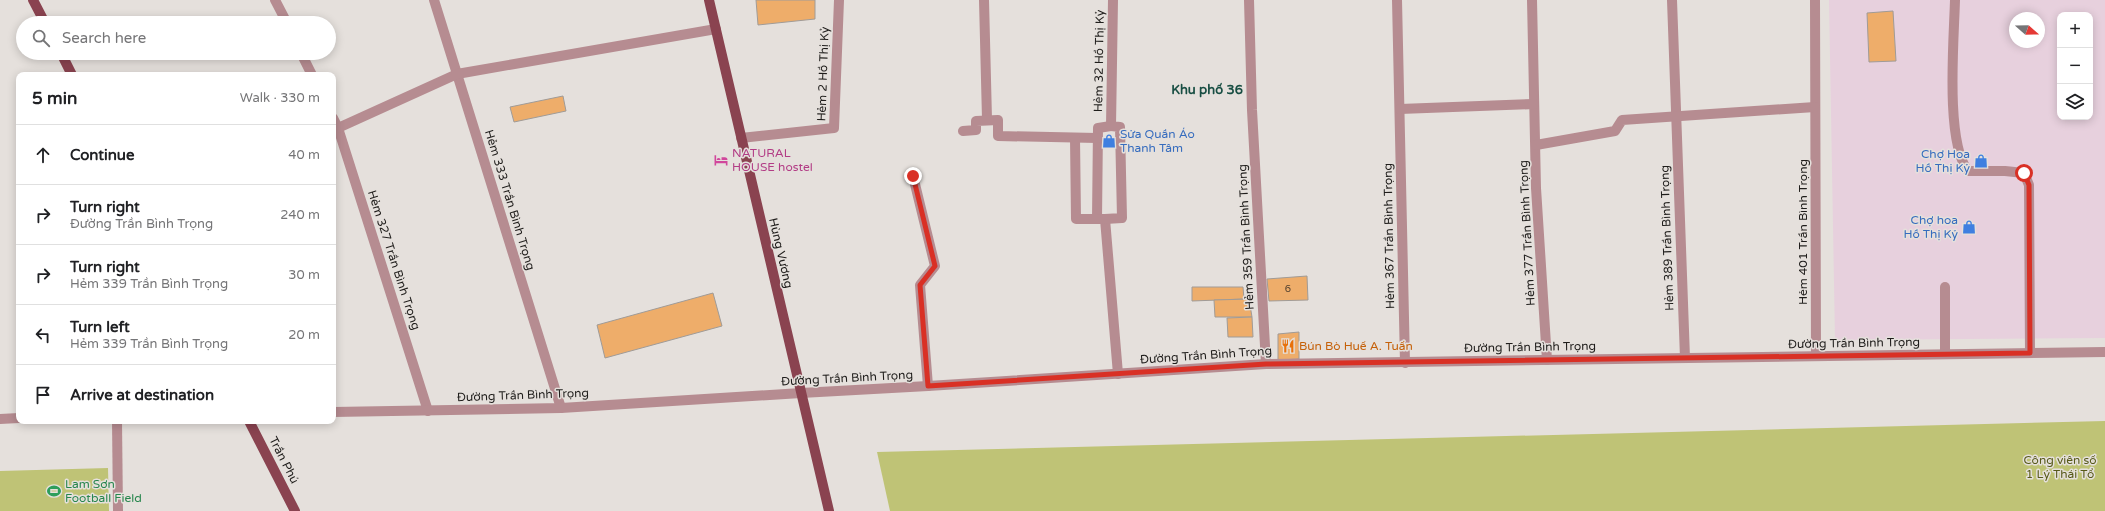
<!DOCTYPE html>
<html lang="en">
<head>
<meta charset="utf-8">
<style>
  body { margin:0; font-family:"Varela Round",sans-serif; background:#f6f6f6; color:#202124 }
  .controls { position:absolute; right:12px; top:12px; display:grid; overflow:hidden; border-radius:8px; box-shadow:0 2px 10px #0003 }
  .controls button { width:36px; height:36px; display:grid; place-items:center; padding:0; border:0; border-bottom:1px solid #e0e0e0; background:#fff; color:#202124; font:20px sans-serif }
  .compass { position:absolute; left:2009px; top:12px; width:36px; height:36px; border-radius:50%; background:#fff; box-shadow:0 2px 10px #0003; rotate:110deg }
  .stop { position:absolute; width:12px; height:12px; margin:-9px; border:3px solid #d93025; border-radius:50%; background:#fff }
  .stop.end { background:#d93025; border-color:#fff; box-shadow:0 1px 4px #0008 }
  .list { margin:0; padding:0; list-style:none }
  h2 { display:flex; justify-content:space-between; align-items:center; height:52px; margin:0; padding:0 16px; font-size:17px }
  h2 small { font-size:13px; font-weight:400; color:#757577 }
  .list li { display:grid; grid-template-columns:26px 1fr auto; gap:12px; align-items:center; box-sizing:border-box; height:60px; padding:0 16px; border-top:1px solid #e0e0e0 }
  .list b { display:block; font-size:15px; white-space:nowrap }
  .list p { margin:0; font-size:13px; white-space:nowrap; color:#757577 }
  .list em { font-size:13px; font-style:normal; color:#757577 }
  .icon { flex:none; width:22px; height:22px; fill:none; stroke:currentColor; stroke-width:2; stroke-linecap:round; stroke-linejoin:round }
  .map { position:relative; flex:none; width:2105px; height:511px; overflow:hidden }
  .search { position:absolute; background:#fff; box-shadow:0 2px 10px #0003; left:16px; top:16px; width:320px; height:44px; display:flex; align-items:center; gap:10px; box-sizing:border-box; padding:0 14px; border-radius:22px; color:#757577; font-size:15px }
  .panel { position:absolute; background:#fff; box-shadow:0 2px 10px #0003; left:16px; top:72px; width:320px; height:352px; border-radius:8px }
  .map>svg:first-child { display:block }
  .commercial { fill:#e7d0dd; fill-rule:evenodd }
  .green { fill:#bfc376 }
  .building { fill:#eead6a; stroke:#a09b97 }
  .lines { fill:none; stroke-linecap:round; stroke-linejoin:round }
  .service { stroke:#b68c91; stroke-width:10 }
  .minor { stroke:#b68c91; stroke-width:10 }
  .tertiary { stroke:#b68c91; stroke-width:10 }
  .primary { stroke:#8a4350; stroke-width:10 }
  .route { stroke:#d93025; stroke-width:5 }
  .labels { text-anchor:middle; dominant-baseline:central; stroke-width:3; stroke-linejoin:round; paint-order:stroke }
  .number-label { font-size:10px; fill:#53412f }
  .street-label { font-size:12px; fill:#1f1d1b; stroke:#e5e0dc }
  .shop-label { font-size:12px; fill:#366cbe; stroke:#e5e0dc; text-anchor:end }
  .hotel-label { font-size:12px; fill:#b23c85; stroke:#e5e0dc; text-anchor:start }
  .food-label { font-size:12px; fill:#c56008; stroke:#e5e0dc; text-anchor:start }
  .park-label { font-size:12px; fill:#575a19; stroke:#e5e0dc }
  .leisure-label { font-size:12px; fill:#27864d; stroke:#e5e0dc; text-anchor:start }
  .neighbourhood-label { font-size:13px; font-weight:bold; fill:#184e43; stroke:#e5e0dc }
</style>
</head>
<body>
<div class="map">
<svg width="2105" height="511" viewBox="0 0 2105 511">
  <rect width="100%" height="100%" fill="#e5e0dc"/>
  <path class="commercial" d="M1829,0H2105V338L1835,340ZM2060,15H2090V117H2060ZM2015,18H2039V42H2015Z"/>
  <g class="green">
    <polygon points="2105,421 2105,511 890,511 877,452"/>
    <polygon points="108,468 109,511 0,511 0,471"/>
  </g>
  <g class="building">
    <polygon points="756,0 815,0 815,19 758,25"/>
    <polygon points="1893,11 1896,61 1869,62 1867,13"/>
    <polygon points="563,96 566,111 514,122 510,107"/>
    <polygon points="1307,276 1308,300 1269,301 1267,279"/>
    <polygon points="1192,287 1243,287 1244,299 1192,301"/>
    <polygon points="713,293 722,326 605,358 597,325"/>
    <polygon points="1249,299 1252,317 1215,317 1214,300"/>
    <polygon points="1252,317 1253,337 1228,337 1227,318"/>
    <polygon points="1299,332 1299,359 1278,360 1278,334"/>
  </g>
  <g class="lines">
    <g class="service">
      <polyline points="275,0 287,23"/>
      <polyline points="434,0 561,408"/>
      <polyline points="984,0 987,119"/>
      <polyline points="1249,0 1252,110 1266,364"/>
      <polyline points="1397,0 1405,363"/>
      <polyline points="1532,0 1536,188 1547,360"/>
      <polyline points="1672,0 1685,358"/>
      <polyline points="1815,0 1816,356"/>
      <path d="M1955,0C1954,39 1945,142 1968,171H2005L2024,173L2029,185L2030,353"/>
      <polyline points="301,53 312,75"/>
      <polyline points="1400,109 1534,104"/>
      <polyline points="333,118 338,128 428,411"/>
      <polyline points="1111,126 1098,128 1097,219 1105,219 1118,374"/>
      <polyline points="338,128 457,74 716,29"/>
      <polyline points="963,131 976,130 976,121 998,120 998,136 1097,138"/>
      <polyline points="741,138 834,128 839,0"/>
      <polyline points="1075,138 1076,219 1097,219"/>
      <polyline points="1536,145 1615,131 1622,120 1815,107"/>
      <polyline points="913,176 935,266 920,285 928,386"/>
      <polyline points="1105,219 1122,218 1120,127 1111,126 1113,0"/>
      <polyline points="1945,287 1945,354"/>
    </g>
    <g class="minor">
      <polyline points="801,393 928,386 1266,364 2105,352"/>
      <polyline points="117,421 118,511"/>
    </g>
    <g class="tertiary">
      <polyline points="333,412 561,408 801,393"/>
      <polyline points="0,419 19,418"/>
    </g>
    <g class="primary">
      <polyline points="33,0 45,23"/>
      <polyline points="709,0 829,511"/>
      <polyline points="61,53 72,75"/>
      <polyline points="249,421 295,511"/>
    </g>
  </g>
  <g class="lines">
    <polyline class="route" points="913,176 935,266 920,285 928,386 1266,364 2030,353 2029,185 2024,173"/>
  </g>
  <defs>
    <g id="shop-bare" transform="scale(1.08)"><path d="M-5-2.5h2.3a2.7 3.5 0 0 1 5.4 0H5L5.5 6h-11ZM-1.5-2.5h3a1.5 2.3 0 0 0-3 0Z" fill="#3f7fe0" stroke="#e5e0dc" stroke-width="2.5" paint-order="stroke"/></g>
    <g id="hotel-bare" transform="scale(1.08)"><path d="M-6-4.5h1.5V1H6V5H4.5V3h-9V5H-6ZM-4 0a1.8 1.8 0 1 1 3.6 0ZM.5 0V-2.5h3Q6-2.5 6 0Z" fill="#d1479c" stroke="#e5e0dc" stroke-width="2.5" paint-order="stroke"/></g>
    <g id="restaurant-bare" transform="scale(1.08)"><path d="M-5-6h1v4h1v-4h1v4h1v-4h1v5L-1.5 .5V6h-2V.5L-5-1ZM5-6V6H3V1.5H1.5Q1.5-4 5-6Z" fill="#e8710a" stroke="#e5e0dc" stroke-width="2.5" paint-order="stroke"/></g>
    <g id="stadium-bare" transform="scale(1.08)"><path d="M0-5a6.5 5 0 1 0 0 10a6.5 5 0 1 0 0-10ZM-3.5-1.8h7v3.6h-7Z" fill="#2e9e5b" stroke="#e5e0dc" stroke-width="2.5" paint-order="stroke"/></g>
  </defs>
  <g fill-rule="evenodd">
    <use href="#shop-bare" x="1109" y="141"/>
    <use href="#hotel-bare" x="721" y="160"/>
    <use href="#shop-bare" x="1981" y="161"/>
    <use href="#shop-bare" x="1969" y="227"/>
    <use href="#restaurant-bare" x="1288" y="346"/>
    <use href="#stadium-bare" x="54" y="491"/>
  </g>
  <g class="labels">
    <g class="number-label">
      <text x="1288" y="289">6</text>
    </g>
    <g class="street-label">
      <text transform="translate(1099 61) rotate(-89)">Hẻm 32 Hồ Thị Kỷ</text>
      <text transform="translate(823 74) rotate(-88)">Hẻm 2 Hồ Thị Kỷ</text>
      <text transform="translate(510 200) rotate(73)">Hẻm 333 Trần Bình Trọng</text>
      <text transform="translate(1803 232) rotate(-90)">Hẻm 401 Trần Bình Trọng</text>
      <text transform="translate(1527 233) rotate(-93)">Hẻm 377 Trần Bình Trọng</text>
      <text transform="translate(1389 236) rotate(-91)">Hẻm 367 Trần Bình Trọng</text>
      <text transform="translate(1246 237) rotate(-93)">Hẻm 359 Trần Bình Trọng</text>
      <text transform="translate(1667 238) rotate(-92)">Hẻm 389 Trần Bình Trọng</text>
      <text transform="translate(781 253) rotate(77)">Hùng Vương</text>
      <text transform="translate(394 260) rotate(72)">Hẻm 327 Trần Bình Trọng</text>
      <text transform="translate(1854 343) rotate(-1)">Đường Trần Bình Trọng</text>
      <text transform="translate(1530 347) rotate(-1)">Đường Trần Bình Trọng</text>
      <text transform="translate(1206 355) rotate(-4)">Đường Trần Bình Trọng</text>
      <text transform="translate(847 378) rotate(-3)">Đường Trần Bình Trọng</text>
      <text transform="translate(523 395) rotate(-2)">Đường Trần Bình Trọng</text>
      <text transform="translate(284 460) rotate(63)">Trần Phú</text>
    </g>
    <g class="shop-label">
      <text x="1120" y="134" text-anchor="start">Sửa Quần Áo<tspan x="1120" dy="14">Thanh Tâm</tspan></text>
      <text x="1970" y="154">Chợ Hoa<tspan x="1970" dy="14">Hồ Thị Kỷ</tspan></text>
      <text x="1958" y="220">Chợ hoa<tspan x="1958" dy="14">Hồ Thị Kỷ</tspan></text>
    </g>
    <g class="hotel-label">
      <text x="732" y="153">NATURAL<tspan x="732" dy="14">HOUSE hostel</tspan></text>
    </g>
    <g class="food-label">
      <text x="1299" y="346">Bún Bò Huế A. Tuấn</text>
    </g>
    <g class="park-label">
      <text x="2060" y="460">Công viên số<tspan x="2060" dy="14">1 Lý Thái Tổ</tspan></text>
    </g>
    <g class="leisure-label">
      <text x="65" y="484">Lam Sơn<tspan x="65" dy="14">Football Field</tspan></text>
    </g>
    <g class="neighbourhood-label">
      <text x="1207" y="90">Khu phố 36</text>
    </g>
  </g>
</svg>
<div class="controls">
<button>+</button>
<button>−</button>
<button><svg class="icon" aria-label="layers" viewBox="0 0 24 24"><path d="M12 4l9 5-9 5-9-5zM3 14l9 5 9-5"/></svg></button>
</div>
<svg class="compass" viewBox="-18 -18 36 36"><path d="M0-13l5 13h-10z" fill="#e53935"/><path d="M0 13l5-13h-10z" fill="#757577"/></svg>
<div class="stop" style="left:2024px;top:173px"></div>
<div class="stop end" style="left:913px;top:176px"></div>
<div class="search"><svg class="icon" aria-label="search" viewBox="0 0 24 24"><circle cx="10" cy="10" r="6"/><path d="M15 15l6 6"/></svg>Search here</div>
<section class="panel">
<h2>5 min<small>Walk · 330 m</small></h2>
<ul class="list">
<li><svg class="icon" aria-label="ahead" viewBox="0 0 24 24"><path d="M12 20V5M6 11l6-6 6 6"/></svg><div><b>Continue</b></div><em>40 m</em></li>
<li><svg class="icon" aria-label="right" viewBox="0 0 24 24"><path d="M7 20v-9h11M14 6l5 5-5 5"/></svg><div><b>Turn right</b><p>Đường Trần Bình Trọng</p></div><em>240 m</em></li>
<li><svg class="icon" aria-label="right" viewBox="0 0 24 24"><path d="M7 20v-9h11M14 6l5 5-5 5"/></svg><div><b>Turn right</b><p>Hẻm 339 Trần Bình Trọng</p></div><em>30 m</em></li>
<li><svg class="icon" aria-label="left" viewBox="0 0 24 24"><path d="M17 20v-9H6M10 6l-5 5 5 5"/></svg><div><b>Turn left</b><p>Hẻm 339 Trần Bình Trọng</p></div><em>20 m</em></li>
<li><svg class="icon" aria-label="arrive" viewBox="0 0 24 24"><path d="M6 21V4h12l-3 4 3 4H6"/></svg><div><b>Arrive at destination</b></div></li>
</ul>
</section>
</div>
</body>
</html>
